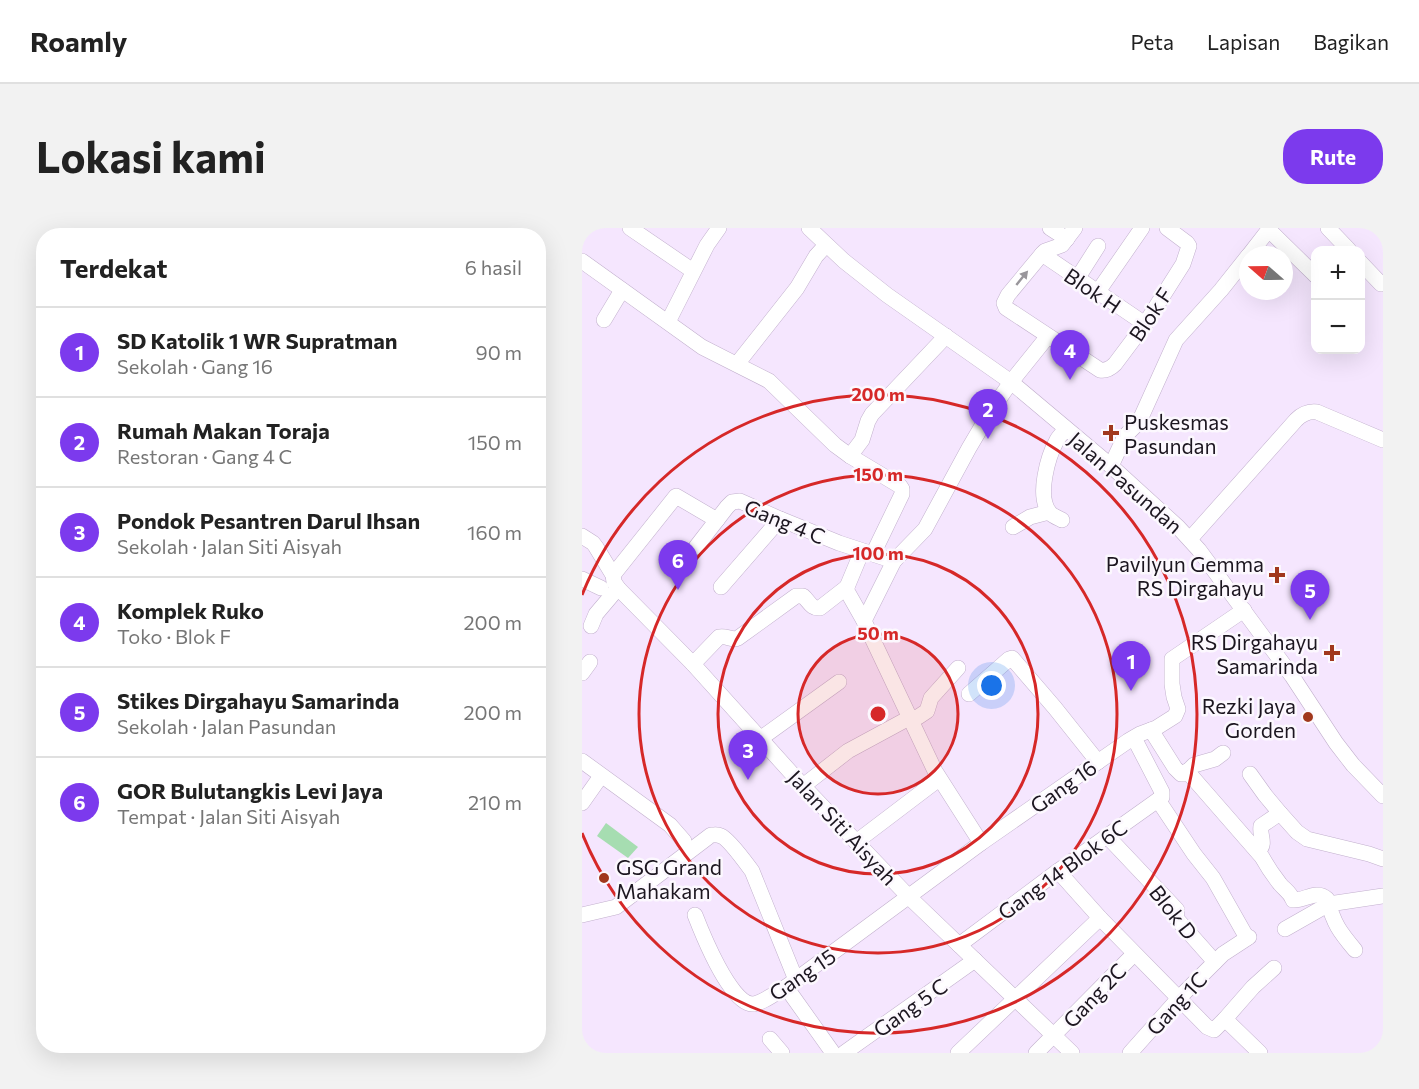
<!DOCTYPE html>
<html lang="id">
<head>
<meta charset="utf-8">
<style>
  body { margin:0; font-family:Commissioner,sans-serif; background:#f2f2f2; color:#222 }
  .controls { position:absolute; right:18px; top:18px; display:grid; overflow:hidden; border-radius:12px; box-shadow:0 6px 24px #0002 }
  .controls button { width:54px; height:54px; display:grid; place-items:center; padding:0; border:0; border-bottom:2px solid #e0e0e0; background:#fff; color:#222; font:30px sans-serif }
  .compass { position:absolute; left:657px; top:18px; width:54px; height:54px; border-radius:50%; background:#fff; box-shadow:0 6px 24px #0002; rotate:290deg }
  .you { position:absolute; left:410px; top:458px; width:21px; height:21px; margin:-15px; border:4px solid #fff; border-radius:50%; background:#1a73e8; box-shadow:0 0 0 9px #1a73e833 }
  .badge { display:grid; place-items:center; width:39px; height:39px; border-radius:50%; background:#7c3aed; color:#fff; font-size:20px; font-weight:700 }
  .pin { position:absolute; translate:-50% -50px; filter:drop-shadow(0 2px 3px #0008) }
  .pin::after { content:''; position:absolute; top:32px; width:21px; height:18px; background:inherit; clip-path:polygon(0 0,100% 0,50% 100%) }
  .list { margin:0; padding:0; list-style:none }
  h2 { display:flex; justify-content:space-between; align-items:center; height:78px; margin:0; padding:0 24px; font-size:26px }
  h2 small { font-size:20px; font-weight:400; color:#767676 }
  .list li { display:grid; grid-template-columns:39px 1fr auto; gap:18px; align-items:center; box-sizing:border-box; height:90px; padding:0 24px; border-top:2px solid #e0e0e0 }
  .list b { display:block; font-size:22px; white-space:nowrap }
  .list p { margin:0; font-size:20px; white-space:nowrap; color:#767676 }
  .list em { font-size:20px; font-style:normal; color:#767676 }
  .map { position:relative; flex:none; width:801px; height:825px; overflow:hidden; border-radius:24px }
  header { display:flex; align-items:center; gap:36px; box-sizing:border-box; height:84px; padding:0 30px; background:#fff; border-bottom:2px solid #e0e0e0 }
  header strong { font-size:28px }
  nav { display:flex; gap:33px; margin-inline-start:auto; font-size:21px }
  .intro { display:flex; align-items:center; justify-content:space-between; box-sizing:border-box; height:144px; padding:0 36px }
  h1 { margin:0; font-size:42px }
  .button { padding:15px 27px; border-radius:24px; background:#7c3aed; color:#fff; font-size:21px; font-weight:700 }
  main { display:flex; gap:36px; padding:0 36px }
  aside { flex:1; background:#fff; border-radius:24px; box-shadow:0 6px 24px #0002 }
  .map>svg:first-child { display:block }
  .green { fill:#a6ddb1 }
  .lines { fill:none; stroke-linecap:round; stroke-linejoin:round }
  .minor-casing { stroke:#c2b0cd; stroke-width:16 }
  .minor { stroke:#fff; stroke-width:15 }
  .oneway { fill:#99969b }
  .ring { fill:none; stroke:#d62828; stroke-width:3 }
  .poi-dot { fill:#a1381d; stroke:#fcf8fe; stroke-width:2 }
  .labels { text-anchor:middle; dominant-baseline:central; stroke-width:5; stroke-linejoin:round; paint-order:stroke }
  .street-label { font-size:21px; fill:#1c1620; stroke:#fcf8fe }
  .poi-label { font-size:21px; fill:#1c1620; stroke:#fcf8fe; text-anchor:end }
  .centre { fill:#d62828; stroke:#fcf8fe; stroke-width:3 }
  .ring-label { font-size:18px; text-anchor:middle; font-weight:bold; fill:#d62828; stroke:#fcf8fe; stroke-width:5; stroke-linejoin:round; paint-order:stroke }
</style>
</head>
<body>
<header>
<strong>Roamly</strong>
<nav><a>Peta</a><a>Lapisan</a><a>Bagikan</a></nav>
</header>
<div class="intro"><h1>Lokasi kami</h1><a class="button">Rute</a></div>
<main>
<aside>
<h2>Terdekat<small>6 hasil</small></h2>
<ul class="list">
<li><span class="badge">1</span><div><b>SD Katolik 1 WR Supratman</b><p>Sekolah · Gang 16</p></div><em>90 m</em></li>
<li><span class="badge">2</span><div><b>Rumah Makan Toraja</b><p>Restoran · Gang 4 C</p></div><em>150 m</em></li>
<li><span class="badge">3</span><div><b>Pondok Pesantren Darul Ihsan</b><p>Sekolah · Jalan Siti Aisyah</p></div><em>160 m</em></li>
<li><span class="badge">4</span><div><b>Komplek Ruko</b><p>Toko · Blok F</p></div><em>200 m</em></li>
<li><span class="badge">5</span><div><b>Stikes Dirgahayu Samarinda</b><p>Sekolah · Jalan Pasundan</p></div><em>200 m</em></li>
<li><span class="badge">6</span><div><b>GOR Bulutangkis Levi Jaya</b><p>Tempat · Jalan Siti Aisyah</p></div><em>210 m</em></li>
</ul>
</aside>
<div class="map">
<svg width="801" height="825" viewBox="0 0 801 825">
  <rect width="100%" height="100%" fill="#f5e6fe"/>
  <polygon class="green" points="24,595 56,619 46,630 15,608"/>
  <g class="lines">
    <g class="minor-casing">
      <g id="minor">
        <polyline points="48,0 111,43"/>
        <polyline points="227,0 262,33 305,67 429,154 529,238 596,299 617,322 710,448 754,515 771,537 801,568"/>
        <polyline points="468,0 485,11"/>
        <path d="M493,0L480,17L463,23L460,26L426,67L422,75L424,80L518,142C524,143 529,140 533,136L563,96L601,36L607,18L605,15L585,0"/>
        <polyline points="746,0 767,22"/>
        <polyline points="687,2 734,48"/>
        <polyline points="460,26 563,96"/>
        <polyline points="667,27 688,0"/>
        <polyline points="0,33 120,119 187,153 253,217 268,228 318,258 320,261 320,266 291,326"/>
        <polyline points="778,34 799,56"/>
        <polyline points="495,51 516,18"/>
        <polyline points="515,65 560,0"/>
        <polyline points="22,92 40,62"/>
        <polyline points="86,94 125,17 137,0"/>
        <polyline points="155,136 215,60 234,28 244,17"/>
        <polyline points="268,228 280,212 286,193 290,186 364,108"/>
        <polyline points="529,238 543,208 557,194 594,112 639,62 666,28"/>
        <path d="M480,292C476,290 471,288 468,285C454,269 466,228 475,212C477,208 481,205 484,201"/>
        <polyline points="431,299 448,289 467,284"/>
        <polyline points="0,308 11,315 14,319 31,347 32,354 36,360 111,436 221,558 327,669 490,825"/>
        <path d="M608,311L714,192C720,186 727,183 735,184L801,212"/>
        <polyline points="114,319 145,279 150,274 158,273 198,291 257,315 312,333 343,301 387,220 410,181 429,154 466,108"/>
        <polyline points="280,323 265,359 265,363 282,393 353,543 399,615"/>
        <polyline points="31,347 94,268 135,292"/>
        <polyline points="0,351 19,360"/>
        <polyline points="139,359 198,291"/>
        <polyline points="282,393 312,333"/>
        <polyline points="9,398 14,386 36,360"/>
        <path d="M111,436L137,409C144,407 150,413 156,410L214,368H221C227,373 229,381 238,380L265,359"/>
        <polyline points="0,445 8,434"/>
        <polyline points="387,466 427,431 430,430 473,480 516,534"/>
        <polyline points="569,502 593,540 599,546 603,546 612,537 633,531 641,525"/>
        <polyline points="178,511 257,454"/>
        <polyline points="0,533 88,597 102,613"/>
        <path d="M605,543L680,629C685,638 691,647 698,656C703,662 708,664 711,672C723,673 734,661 745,671C752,696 757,703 773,722"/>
        <path d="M668,546L683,567L698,585L679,598C677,607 685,616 676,623"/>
        <polyline points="221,558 266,523 327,490 336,489 345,483 349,470 376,440"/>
        <polyline points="576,572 612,626 631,650 665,710"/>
        <polyline points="0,575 19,548"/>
        <polyline points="698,585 715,604 725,611 787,626 801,631"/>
        <polyline points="525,608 595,682 594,690 633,734"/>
        <polyline points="274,614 357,551"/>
        <polyline points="476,643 518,690 625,799 632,802 643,791"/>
        <path d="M0,687L34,679L129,607C133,607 135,606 139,608C147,611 164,635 170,643L214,752"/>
        <path d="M113,687C120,705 148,775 170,776C179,776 195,764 204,759L399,615L546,513L558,506L574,500L593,488L596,481L592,469L590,456V431L662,382"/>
        <polyline points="703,701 747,676 801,668"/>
        <polyline points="377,717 476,643 580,569 580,564 552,510"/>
        <polyline points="204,759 251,825"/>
        <polyline points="188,811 200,825"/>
        <polyline points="262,825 393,732"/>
        <polyline points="376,825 518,690"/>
        <polyline points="454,825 552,726"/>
        <polyline points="548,825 597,770 641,726 667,709"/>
        <polyline points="678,825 643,791 671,759 692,740"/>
      </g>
    </g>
    <use href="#minor" class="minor"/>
  </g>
  <defs><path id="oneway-solid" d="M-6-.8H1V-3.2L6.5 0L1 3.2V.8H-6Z" transform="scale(1.5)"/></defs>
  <use class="oneway" href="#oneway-solid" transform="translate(440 50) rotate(-51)"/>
  <circle cx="296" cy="486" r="80" fill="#d62828" fill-opacity=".12"/>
  <g class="ring">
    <circle cx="296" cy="486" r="80"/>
    <circle cx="296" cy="486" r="160"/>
    <circle cx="296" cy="486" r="239"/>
    <path d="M0 367A319 319 0 1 1 0 605"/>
  </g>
  <g class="poi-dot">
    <path d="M526 196h6v6h6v6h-6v6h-6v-6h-6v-6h6z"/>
    <path d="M692 338h6v6h6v6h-6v6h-6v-6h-6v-6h6z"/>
    <path d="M747 416h6v6h6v6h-6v6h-6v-6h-6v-6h6z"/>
    <circle cx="726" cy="489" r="6"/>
    <circle cx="22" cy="650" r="6"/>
  </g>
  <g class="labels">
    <g class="street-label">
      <text transform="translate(511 62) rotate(34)">Blok H</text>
      <text transform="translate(568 86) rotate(-56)">Blok F</text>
      <text transform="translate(544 254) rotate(41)">Jalan Pasundan</text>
      <text transform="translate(203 293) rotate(22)">Gang 4 C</text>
      <text transform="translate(481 558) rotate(-35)">Gang 16</text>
      <text transform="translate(261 599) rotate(47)">Jalan Siti Aisyah</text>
      <text transform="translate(480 641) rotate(-36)">Gang 14 Blok 6C</text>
      <text transform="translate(592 684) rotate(52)">Blok D</text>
      <text transform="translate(220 746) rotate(-34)">Gang 15</text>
      <text transform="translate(512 767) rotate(-46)">Gang 2C</text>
      <text transform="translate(594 775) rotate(-47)">Gang 1C</text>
      <text transform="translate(328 779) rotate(-35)">Gang 5 C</text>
    </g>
    <g class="poi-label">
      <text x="542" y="193" text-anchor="start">Puskesmas<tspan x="542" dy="24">Pasundan</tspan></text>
      <text x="682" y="335">Pavilyun Gemma<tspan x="682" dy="24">RS Dirgahayu</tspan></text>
      <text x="736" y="413">RS Dirgahayu<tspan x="736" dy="24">Samarinda</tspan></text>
      <text x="714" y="477">Rezki Jaya<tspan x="714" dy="24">Gorden</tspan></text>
      <text x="34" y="638" text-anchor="start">GSG Grand<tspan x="34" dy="24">Mahakam</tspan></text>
    </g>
  </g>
  <circle cx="296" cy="486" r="9" class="centre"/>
  <g class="ring-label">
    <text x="296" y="173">200 m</text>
    <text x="296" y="253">150 m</text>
    <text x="296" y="332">100 m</text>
    <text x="296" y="412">50 m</text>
  </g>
</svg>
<div class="controls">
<button>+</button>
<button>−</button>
</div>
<svg class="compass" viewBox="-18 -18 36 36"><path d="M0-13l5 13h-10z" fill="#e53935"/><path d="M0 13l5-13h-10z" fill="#767676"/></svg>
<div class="you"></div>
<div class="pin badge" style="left:549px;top:463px">1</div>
<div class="pin badge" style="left:406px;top:211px">2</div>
<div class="pin badge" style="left:166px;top:552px">3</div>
<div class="pin badge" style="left:488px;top:152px">4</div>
<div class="pin badge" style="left:728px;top:392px">5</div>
<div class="pin badge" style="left:96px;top:362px">6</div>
</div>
</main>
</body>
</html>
